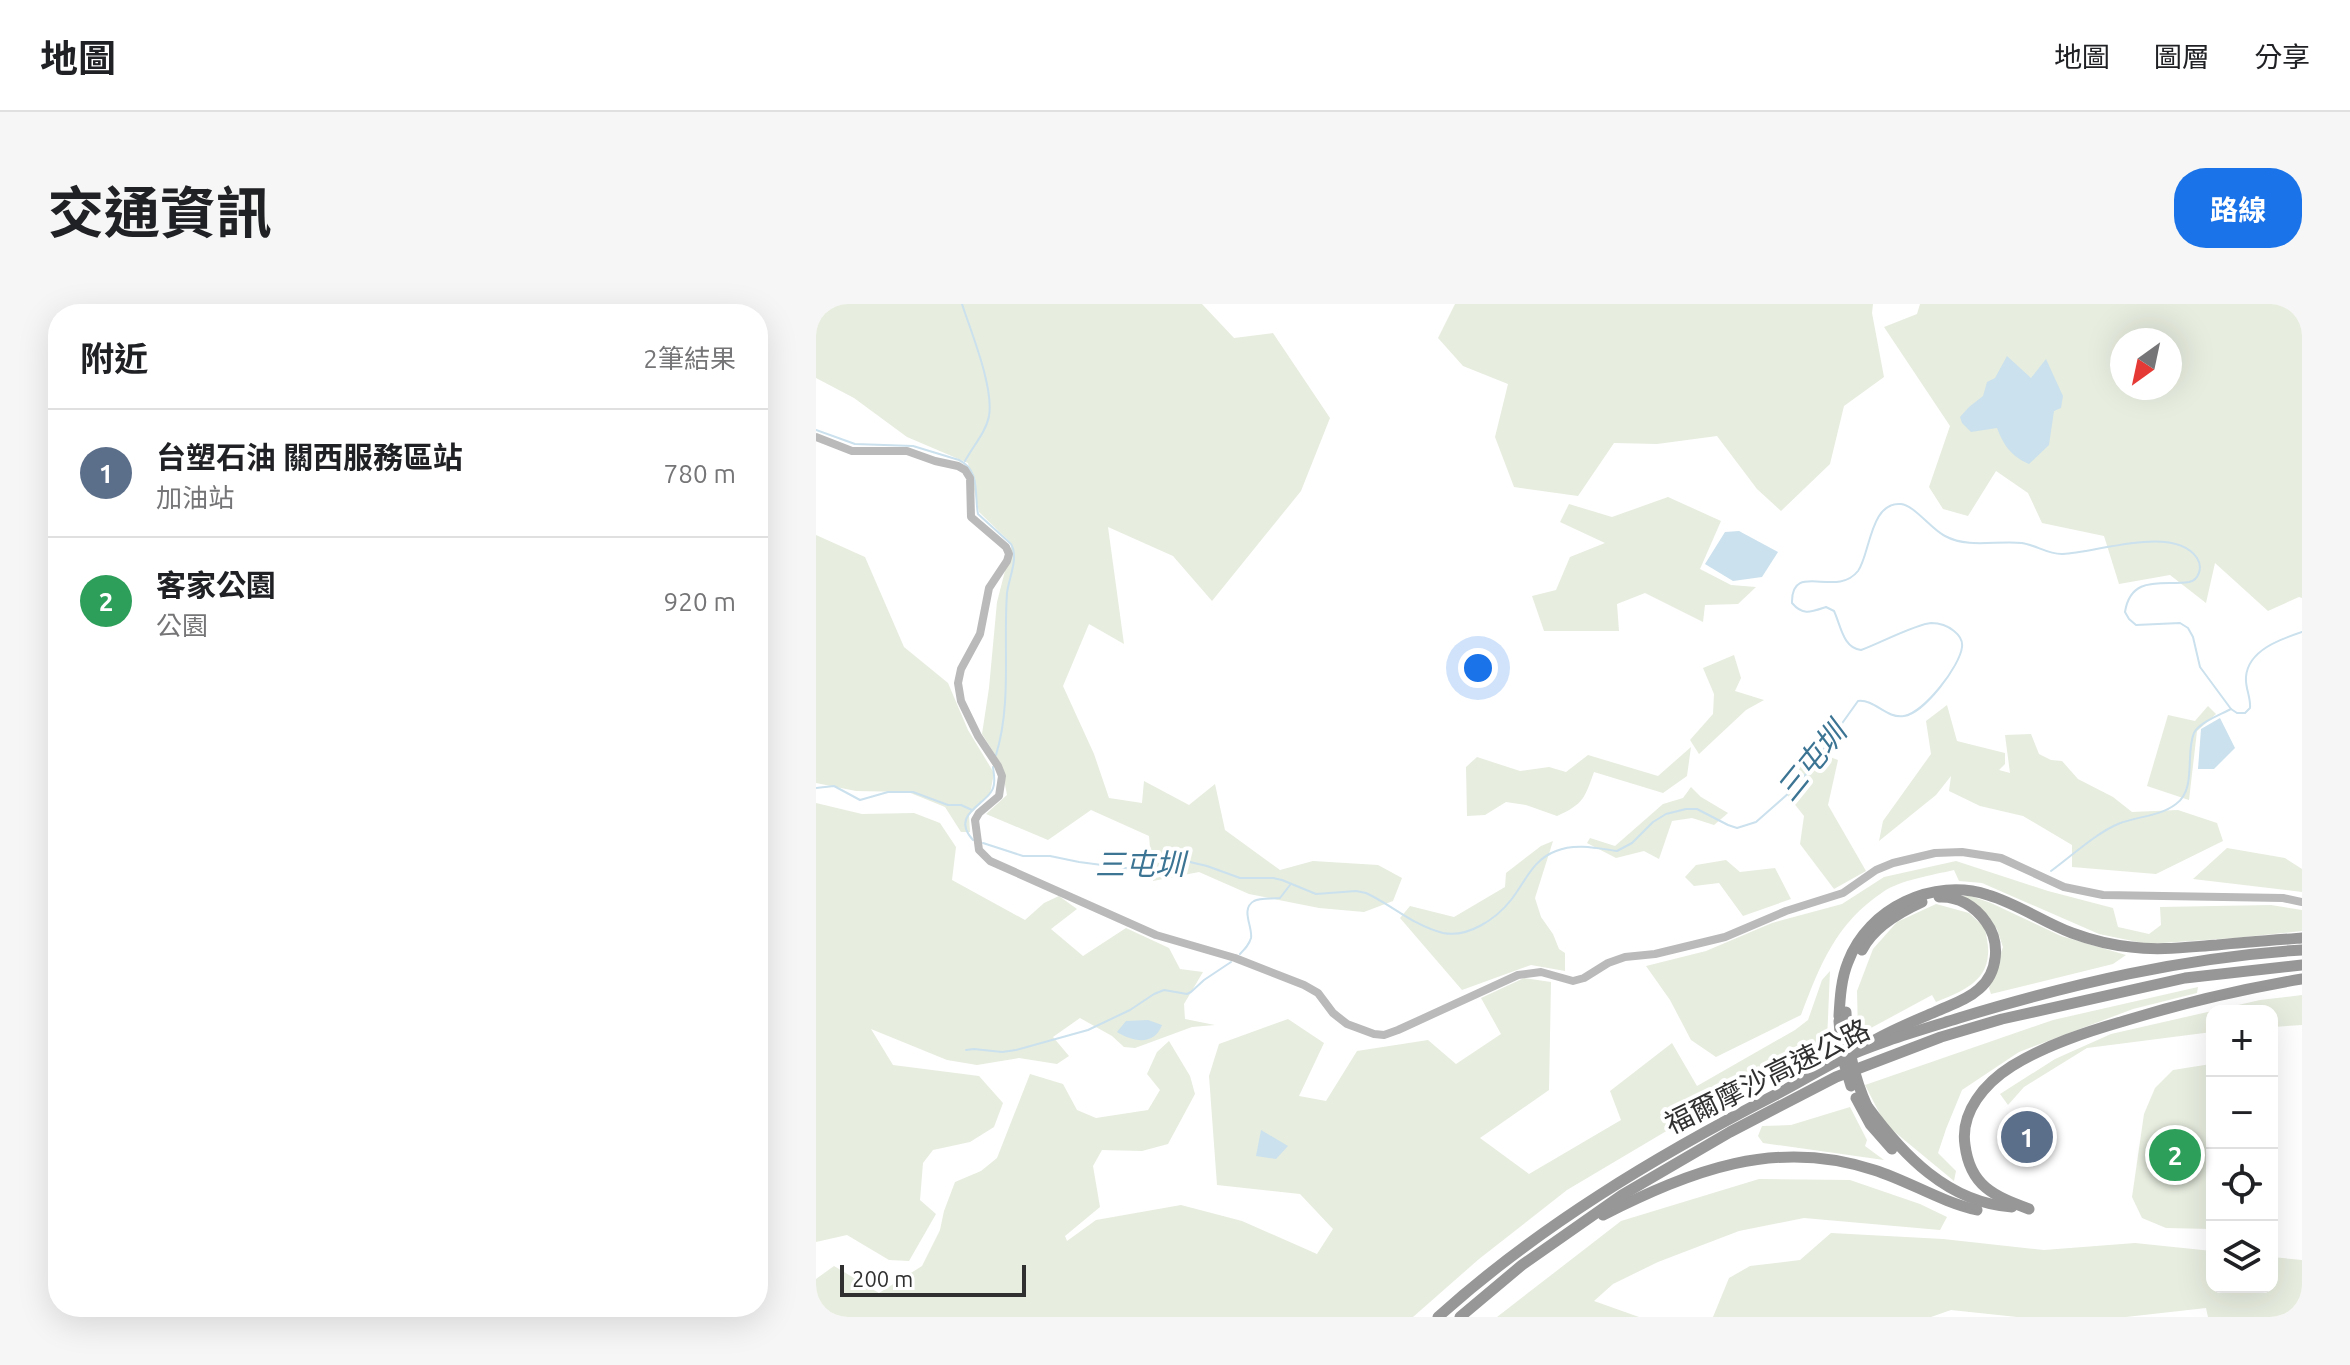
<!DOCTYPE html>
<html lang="zh-TW">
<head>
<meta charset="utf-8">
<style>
  body { margin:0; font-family:Ubuntu,"Noto Sans TC",sans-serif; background:#f6f6f6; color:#202124 }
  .controls { position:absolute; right:24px; bottom:24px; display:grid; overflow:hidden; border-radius:16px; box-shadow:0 8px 32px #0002 }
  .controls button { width:72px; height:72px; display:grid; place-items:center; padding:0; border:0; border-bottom:2px solid #e0e0e0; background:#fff; color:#202124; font:40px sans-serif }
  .compass { position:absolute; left:1294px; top:24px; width:72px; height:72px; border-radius:50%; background:#fff; box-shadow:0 8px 32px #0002; rotate:213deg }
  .scale { position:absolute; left:24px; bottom:20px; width:186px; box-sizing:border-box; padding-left:8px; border:4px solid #303030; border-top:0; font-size:22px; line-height:28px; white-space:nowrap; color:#303030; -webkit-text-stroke:6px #fff; paint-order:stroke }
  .you { position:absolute; left:662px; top:364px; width:28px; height:28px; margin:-20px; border:6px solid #fff; border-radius:50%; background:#1a73e8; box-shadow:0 0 0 12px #1a73e833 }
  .badge { display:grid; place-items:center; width:52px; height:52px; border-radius:50%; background:#1a73e8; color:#fff; font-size:26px; font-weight:700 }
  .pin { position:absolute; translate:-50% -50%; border:4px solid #fff; box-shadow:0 2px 8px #0006 }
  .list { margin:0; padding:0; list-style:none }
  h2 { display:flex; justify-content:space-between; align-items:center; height:104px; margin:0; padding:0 32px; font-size:34px }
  h2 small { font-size:26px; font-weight:400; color:#757577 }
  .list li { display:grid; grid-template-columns:52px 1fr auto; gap:24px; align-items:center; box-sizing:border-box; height:128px; padding:0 32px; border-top:2px solid #e0e0e0 }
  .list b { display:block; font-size:30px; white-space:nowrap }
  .list p { margin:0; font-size:26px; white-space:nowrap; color:#757577 }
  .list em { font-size:26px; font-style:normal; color:#757577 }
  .icon { flex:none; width:44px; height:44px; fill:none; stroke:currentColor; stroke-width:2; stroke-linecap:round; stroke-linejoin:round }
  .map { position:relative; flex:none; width:1486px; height:1013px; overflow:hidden; border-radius:32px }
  header { display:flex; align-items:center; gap:48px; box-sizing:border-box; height:112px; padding:0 40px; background:#fff; border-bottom:2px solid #e0e0e0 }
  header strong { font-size:38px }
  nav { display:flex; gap:44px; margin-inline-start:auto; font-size:28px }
  .intro { display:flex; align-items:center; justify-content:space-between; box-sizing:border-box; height:192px; padding:0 48px }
  h1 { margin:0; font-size:56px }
  .button { padding:20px 36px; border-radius:32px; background:#1a73e8; color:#fff; font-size:28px; font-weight:700 }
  main { display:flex; gap:48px; padding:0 48px }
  aside { flex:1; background:#fff; border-radius:32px; box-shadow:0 8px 32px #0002 }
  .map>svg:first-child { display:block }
  .green { fill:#e7eddf; fill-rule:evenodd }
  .water { fill:#cbe1ed }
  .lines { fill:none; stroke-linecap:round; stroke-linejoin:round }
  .stream { stroke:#cbe1ed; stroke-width:2 }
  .secondary { stroke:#bababa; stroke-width:8 }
  .highway { stroke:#979797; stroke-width:11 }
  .highway-bridge { stroke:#979797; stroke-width:11 }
  .labels { text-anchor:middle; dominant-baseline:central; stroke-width:8; stroke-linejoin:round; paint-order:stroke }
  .street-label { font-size:28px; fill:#303030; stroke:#fff }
  .water-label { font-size:30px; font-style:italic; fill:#3c7494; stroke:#fff }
</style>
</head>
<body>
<header>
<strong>地圖</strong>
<nav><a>地圖</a><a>圖層</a><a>分享</a></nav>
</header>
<div class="intro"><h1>交通資訊</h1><a class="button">路線</a></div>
<main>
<aside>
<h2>附近<small>2筆結果</small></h2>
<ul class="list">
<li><span class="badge" style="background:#5c6f8a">1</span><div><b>台塑石油 關西服務區站</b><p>加油站</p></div><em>780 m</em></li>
<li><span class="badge" style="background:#2e9e5b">2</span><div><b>客家公園</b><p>公園</p></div><em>920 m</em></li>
</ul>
</aside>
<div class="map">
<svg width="1486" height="1013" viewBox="0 0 1486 1013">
  <rect width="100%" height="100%" fill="#fff"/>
  <g class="green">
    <polygon points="0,0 386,0 418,34 457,29 514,114 485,187 396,297 357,252 292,223 308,340 273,320 247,382 278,450 293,494 326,499 328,477 373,501 399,480 409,526 464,566 497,557 562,561 586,574 577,597 548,608 503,604 433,590 383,568 337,577 333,532 275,506 232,536 170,510 191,491 185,460 166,430 173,384 181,298 196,240 163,208 152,159 91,133 38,94 0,74"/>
    <polygon points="639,0 1057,0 1056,9 1068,73 1028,102 1014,160 965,207 941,185 901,132 841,140 798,139 762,192 698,183 679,133 692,80 647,62 622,34"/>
    <path d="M1104,0H1486V294L1483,293L1452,307L1399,259L1390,299L1354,271L1303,280L1288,232L1226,219L1212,189L1180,167L1152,212L1127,205L1113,183L1134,122L1068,23L1101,10ZM1306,36H1354V84H1306Z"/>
    <polygon points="852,193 905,217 884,265 915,281 940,283 922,300 889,301 887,318 829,289 801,300 803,327 728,327 716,292 740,286 754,253 789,239 744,218 753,200 796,213"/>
    <polygon points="0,231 49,253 88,343 132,379 152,426 178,469 174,490 153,511 154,528 145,528 129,503 92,488 40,487 0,479"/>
    <polygon points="918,351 925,374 919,387 948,396 930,406 883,450 874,436 897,410 898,390 887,364"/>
    <polygon points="1131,401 1141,437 1189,449 1189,460 1183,466 1194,469 1189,431 1215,430 1223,450 1235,456 1246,457 1262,475 1297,493 1316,508 1362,506 1401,519 1407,537 1340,570 1256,563 1256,541 1207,512 1164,502 1133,487 1135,472 1120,491 1063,537 1067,517 1115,450 1110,417"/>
    <polygon points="1392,402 1400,410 1381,427 1373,496 1331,482 1352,411 1379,417"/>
    <path d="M875,443L871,472L847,489L778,468C769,493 768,500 741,512L710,501L690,498L669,511L651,512L650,463L661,453L704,467L733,463L750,468L772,451L842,472Z"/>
    <polygon points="995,446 1022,456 1012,501 1050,567 1018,585 984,540 988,512 969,488"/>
    <polygon points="875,483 885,493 912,509 898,521 876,514 856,517 843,555 828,547 800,554 771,539 774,534 799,542 847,500 867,494"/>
    <polygon points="0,499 46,510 98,509 124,519 140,543 136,576 209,616 228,599 243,592 261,605 235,625 267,652 310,624 353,644 364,665 387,668 368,700 369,715 399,721 376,723 319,744 308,743 296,732 264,714 237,733 253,752 241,760 203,754 161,761 131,756 55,725 77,761 163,772 187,799 178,823 154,838 117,846 107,859 104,896 120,910 93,957 73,956 31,931 0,938"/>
    <polygon points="737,537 719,594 725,613 737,630 743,645 749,649 749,667 715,661 646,686 584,614 594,602 638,613 689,583 690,569 725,542"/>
    <polygon points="1411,544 1469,554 1486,565 1486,588 1377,575"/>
    <polygon points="910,556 924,568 959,564 975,595 927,612 903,579 878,582 869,573 880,561"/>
    <path d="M1140,557L1232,587L1297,604L1302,623L1333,630L1345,621L1344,603L1455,601L1486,606V627L1418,634L1331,640L1283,630L1166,579L1143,577L1138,566C1117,571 1084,576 1067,588C1020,619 1004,661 985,711L900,753L875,736L854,696L830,662L890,647L956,619L1026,600L1068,573Z"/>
    <polygon points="1152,591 1175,599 1245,632 1310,651 1297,660 1175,690 1173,684 1187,643 1181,625 1147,592"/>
    <path d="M1120,600L1153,609L1169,624C1170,632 1173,642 1172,650C1171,679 1142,689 1120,698L1116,691L1042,731L1041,687L1057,645L1081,618Z"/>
    <polygon points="1014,667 1011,737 874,813 751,886 663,955 597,1013 0,1013 0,975 18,962 63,989 106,962 124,926 128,907 139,878 165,867 181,854 214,770 247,780 261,806 280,814 332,806 344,786 331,770 341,748 353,737 374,772 379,790 352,840 326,847 286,846 277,862 284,903 249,932 251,937 280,916 365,901 426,917 501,950 517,925 484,890 401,881 393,772 403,740 472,715 508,739 483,792 510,797 541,747 612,736 640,760 685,730 665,694 708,674 735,678 733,786 664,834 713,870 805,816 794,787 856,739 881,782 979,726 992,716 1006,676"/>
    <polygon points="1382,683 1381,689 1317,705 1203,748 1146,786 1130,825 1122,849 1140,867 1138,877 1069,820 1049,781 1237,716"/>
    <polygon points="1486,691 1486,721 1456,723 1456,707 1396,707 1444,696"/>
    <polygon points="1396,707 1396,728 1271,744 1208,783 1192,801 1184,790 1239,755 1295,730"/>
    <polygon points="1395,760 1396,925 1350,924 1326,914 1316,893 1328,810 1339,784 1357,766"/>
    <polygon points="1034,803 1051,836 1049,842 1068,856 947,839 942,832 946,822 975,821"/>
    <polygon points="943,875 1034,876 1104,900 1131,913 1124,926 988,914 923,927 842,958 797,980 778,997 823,1013 681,1013 805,917"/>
    <polygon points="1015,929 1127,935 1228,946 1319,939 1396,947 1396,983 1456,983 1456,953 1486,956 1486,1013 1392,1013 1390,1004 1310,1013 1201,1013 1135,1006 1115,1013 897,1013 913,974 934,962 984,956"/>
  </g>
  <g class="water">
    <path d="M1191,52L1215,74L1230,55L1247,92L1245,104L1238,107L1233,141L1213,160C1195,152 1188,142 1181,124L1155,128L1146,119L1144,113L1153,103L1167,92L1171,78L1179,74Z"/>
    <polygon points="923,227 962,248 946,273 917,277 889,260 909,228"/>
    <polygon points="1404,414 1419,444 1398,465 1382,465 1385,425"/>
    <path d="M332,716L346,721C338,742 317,738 301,728L310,717Z"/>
    <polygon points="445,826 472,842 460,855 440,852"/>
  </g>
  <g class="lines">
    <g class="stream">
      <path d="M146,0C155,28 178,83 173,112C170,128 157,142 149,157"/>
      <path d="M0,126L39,140L97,142L143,156C165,167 158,190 162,210L195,240C203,254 193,273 191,289C187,342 196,399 180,451"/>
      <polyline points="0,484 18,482 44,496 72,488 97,488 132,501 145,501 156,506"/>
      <path d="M157,536C135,512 166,502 175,488C180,481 178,471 177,463"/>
      <path d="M167,539L207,552H234L263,558L332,567L340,566L355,556L361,555L391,562L424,574H457L466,576L500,590L540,587L550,589C576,601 598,622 627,629C652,634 680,615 695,596C710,577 716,556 740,547C759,539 781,544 801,547L816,539L837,518L850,510L870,505H881L912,521L921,524L940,518L982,481L1042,397C1059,395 1070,415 1088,412C1108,409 1144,362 1146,343C1147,336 1143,331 1138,327C1132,322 1123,319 1115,319C1100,320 1062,340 1045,346C1027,344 1025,322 1018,307L1010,303C995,308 987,312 976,299C975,256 1020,295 1042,267C1054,251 1054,197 1085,200C1098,201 1116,226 1129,232C1153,245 1181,236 1206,239C1220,241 1233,251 1247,250C1280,249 1358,220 1381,254C1387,263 1383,276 1373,278C1347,282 1315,270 1309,308L1313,315L1320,321L1364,319L1372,324L1377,333L1384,363L1415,405L1421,409H1429L1434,404C1435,393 1429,384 1430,373C1432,346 1465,335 1486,328"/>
      <path d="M1235,567C1254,553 1282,528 1302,520C1321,512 1343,513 1360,500C1381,485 1369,449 1378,429C1384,418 1404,411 1415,405"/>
      <path d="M424,650C429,645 433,641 435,634C437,623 424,605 438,597C444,594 456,595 464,594L474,581"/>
      <polyline points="150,746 158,745 186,748 200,746 272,726 314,706 338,690 348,686 371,690 375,688 388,676 415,658"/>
    </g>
    <polyline class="secondary" points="0,133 36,147 91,147 119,157 142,162 149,166 154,174 155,213 190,243 193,250 191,257 173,284 164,330 145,365 142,379 145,397 162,432 182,462 186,472 183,492 163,509 159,516 163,546 174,557 340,631 419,654 488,681 502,689 517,709 531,720 558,730 568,731 582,726 702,671 725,668 757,677 768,674 792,659 809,653 839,650 909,633 970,607 1027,589 1060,566 1077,559 1119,549 1146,548 1185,554 1248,583 1287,591 1467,594 1486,598"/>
    <g class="highway">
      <path d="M1046,646C1057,624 1084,608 1106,598"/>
      <path d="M1023,712C1024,695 1025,675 1032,658C1052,604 1118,573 1172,591C1202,600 1227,618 1256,629C1275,636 1295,641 1315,643C1343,647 1372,643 1401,641C1429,638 1458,636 1486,634"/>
      <path d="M1052,740C1073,727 1096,718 1119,708C1134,701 1151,696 1163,685C1182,669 1185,638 1170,618C1159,602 1142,592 1123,593"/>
      <polyline points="1040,794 1054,820 1076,845"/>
      <path d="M1051,802C1086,850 1132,899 1196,903"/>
      <path d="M1213,905C1178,892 1154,882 1149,841C1144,808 1169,779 1196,762C1230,741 1270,728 1308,717C1367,699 1426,685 1486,675"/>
      <path d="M787,911C875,867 959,833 1058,866C1093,877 1125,898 1161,906"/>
      <path d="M622,1013C722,923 840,852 959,791C981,780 1001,767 1023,756C1059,739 1105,726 1143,714C1255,680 1369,653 1486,646"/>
      <polyline points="644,1013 706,961 806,891 914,828 1020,773 1125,733 1186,715 1369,674 1486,661"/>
    </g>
    <g class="highway-bridge">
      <path d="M1030,708C1031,742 1037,771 1051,802"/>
      <polyline points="1023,717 1026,752 1035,782"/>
    </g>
  </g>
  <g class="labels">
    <g class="street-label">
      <text transform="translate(951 772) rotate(-26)">福爾摩沙高速公路</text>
    </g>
    <g class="water-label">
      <text transform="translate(995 457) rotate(-51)">三屯圳</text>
      <text x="324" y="560">三屯圳</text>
    </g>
  </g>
</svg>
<div class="controls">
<button>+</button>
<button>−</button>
<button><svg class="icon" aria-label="locate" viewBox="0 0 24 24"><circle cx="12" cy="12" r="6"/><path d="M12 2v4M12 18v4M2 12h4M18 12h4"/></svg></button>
<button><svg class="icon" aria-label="layers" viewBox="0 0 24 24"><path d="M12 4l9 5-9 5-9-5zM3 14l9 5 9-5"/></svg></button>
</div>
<svg class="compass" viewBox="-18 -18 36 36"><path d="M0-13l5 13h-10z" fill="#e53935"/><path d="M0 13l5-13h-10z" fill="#757577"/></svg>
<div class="scale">200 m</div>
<div class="you"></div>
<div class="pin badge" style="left:1211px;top:833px;background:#5c6f8a">1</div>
<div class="pin badge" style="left:1359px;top:851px;background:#2e9e5b">2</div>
</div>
</main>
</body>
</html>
